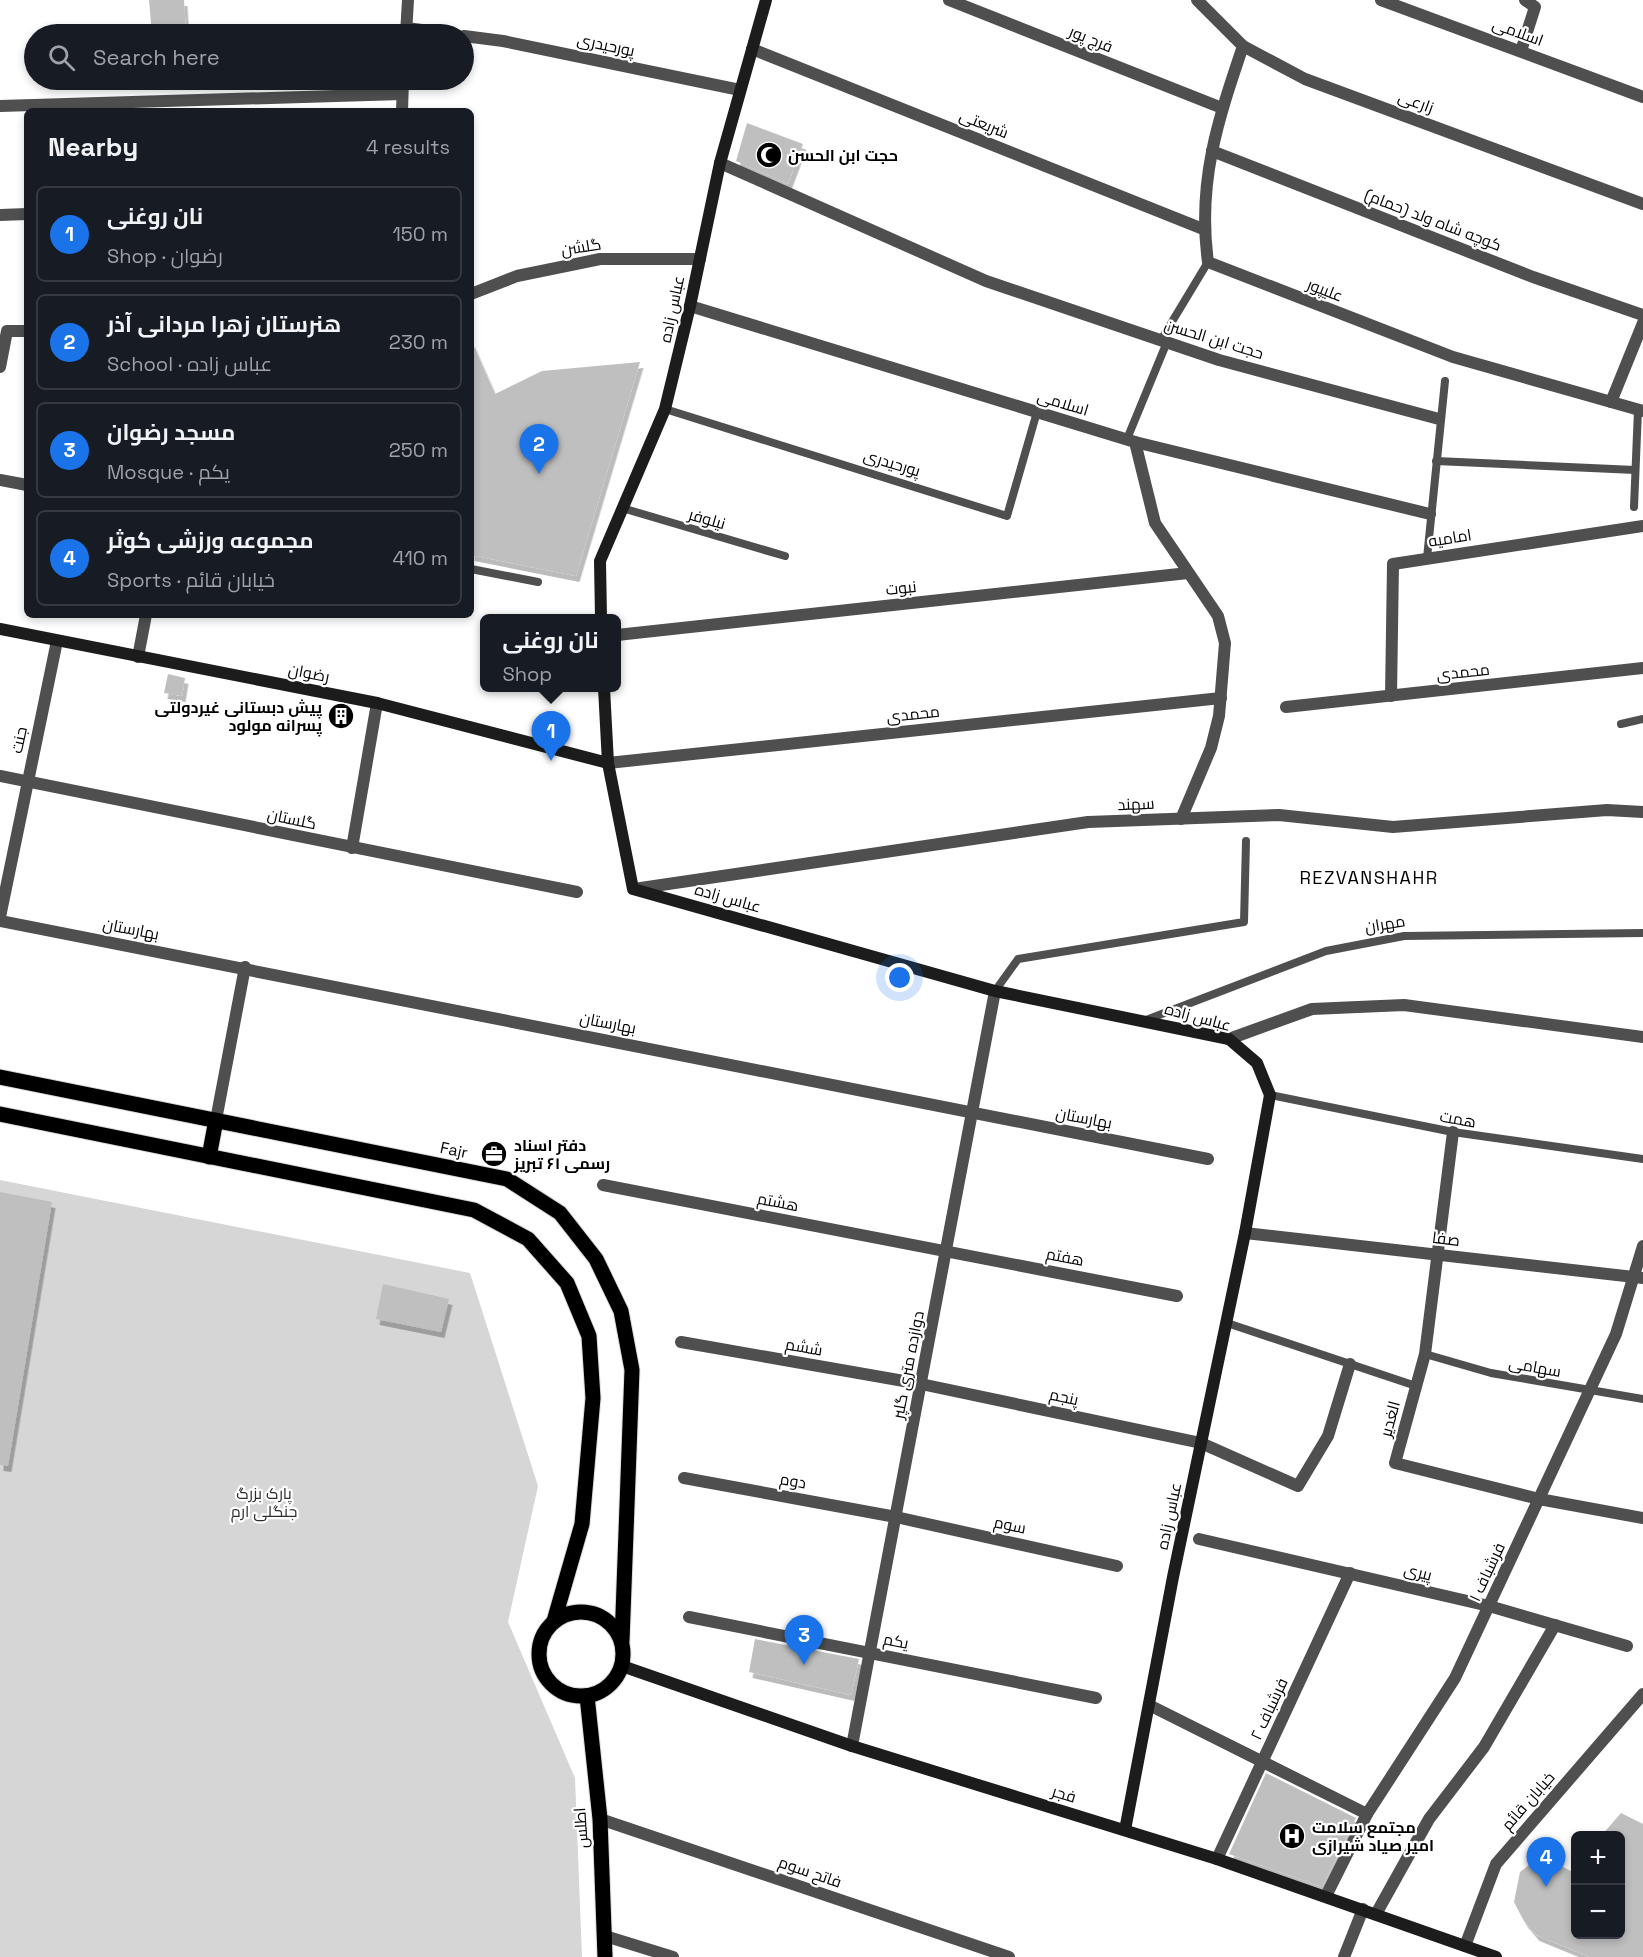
<!DOCTYPE html>
<html lang="en">
<head>
<meta charset="utf-8">
<style>
  body { margin:0; font-family:"Space Grotesk",Cairo,sans-serif; background:#20242c; color:#f1f3f6 }
  .controls { position:absolute; right:18px; bottom:18px; display:grid; overflow:hidden; border-radius:9px; box-shadow:0 3px 9px #0003 }
  .controls button { width:54px; height:54px; display:grid; place-items:center; padding:0; border:0; border-bottom:2px solid #363941; background:#171b24; color:#f1f3f6; font:30px sans-serif }
  .you { position:absolute; left:900px; top:978px; width:21px; height:21px; margin:-15px; border:4px solid #fff; border-radius:50%; background:#1a73e8; box-shadow:0 0 0 9px #1a73e833 }
  .badge { display:grid; place-items:center; width:39px; height:39px; border-radius:50%; background:#1a73e8; color:#fff; font-size:20px; font-weight:700 }
  .pin { position:absolute; translate:-50% -50px; filter:drop-shadow(0 2px 3px #0008) }
  .pin::after { content:''; position:absolute; top:32px; width:21px; height:18px; background:inherit; clip-path:polygon(0 0,100% 0,50% 100%) }
  .popup { position:absolute; left:480px; top:614px; width:141px; height:78px; box-sizing:border-box; display:grid; place-content:center; border-radius:9px; background:#171b24; filter:drop-shadow(0 2px 4px #0005); font-size:20px; white-space:nowrap; color:#9ea1a6 }
  .popup b { font-size:22px; color:#f1f3f6 }
  .popup::after { content:''; position:absolute; left:50%; top:100%; margin-left:-12px; border:12px solid transparent; border-top-color:#171b24 }
  .list { margin:0; padding:0; list-style:none }
  h2 { display:flex; justify-content:space-between; align-items:center; height:78px; margin:0; padding:0 24px; font-size:26px }
  h2 small { font-size:20px; font-weight:400; color:#9ea1a6 }
  .list li { display:grid; grid-template-columns:39px 1fr auto; gap:18px; align-items:center; box-sizing:border-box; height:96px; margin:0 12px 12px; padding:0 12px; border:2px solid #363941; border-radius:9px }
  .list b { display:block; font-size:22px; white-space:nowrap }
  .list p { margin:0; font-size:20px; white-space:nowrap; color:#9ea1a6 }
  .list em { font-size:20px; font-style:normal; color:#9ea1a6 }
  .icon { flex:none; width:33px; height:33px; fill:none; stroke:currentColor; stroke-width:2; stroke-linecap:round; stroke-linejoin:round }
  .map { position:relative; flex:none; width:1643px; height:1957px; overflow:hidden }
  .search { position:absolute; background:#171b24; box-shadow:0 3px 9px #0003; left:24px; top:24px; width:450px; height:66px; display:flex; align-items:center; gap:15px; box-sizing:border-box; padding:0 21px; border-radius:33px; color:#9ea1a6; font-size:22px }
  .panel { position:absolute; background:#171b24; box-shadow:0 3px 9px #0003; left:24px; top:108px; width:450px; height:510px; border-radius:9px }
  .map>svg:first-child { display:block }
  .green { fill:#d6d6d6 }
  .building { fill:#bfbfbf; filter:url(#shadow) }
  .lines { fill:none; stroke-linecap:round; stroke-linejoin:round }
  .primary-casing { stroke:#dbdbdb; stroke-width:17 }
  .service { stroke:#4f4f4f; stroke-width:8 }
  .minor { stroke:#4f4f4f; stroke-width:12 }
  .tertiary { stroke:#4f4f4f; stroke-width:12 }
  .secondary { stroke:#1c1c1c; stroke-width:12 }
  .primary { stroke:#000; stroke-width:15 }
  .labels { text-anchor:middle; dominant-baseline:central; stroke-width:4.5; stroke-linejoin:round; paint-order:stroke }
  .street-label { font-size:16px; fill:#000; stroke:#fff }
  .poi-label { font-size:16px; font-weight:bold; fill:#000; stroke:#fff; text-anchor:start }
  .park-label { font-size:16px; fill:#2d2d2d; stroke:#fff }
  .neighbourhood-label { font-size:18px; letter-spacing:1.5px; fill:#000; stroke:#fff }
</style>
</head>
<body>
<div class="map">
<svg width="1643" height="1957" viewBox="0 0 1643 1957">
  <defs>
    <filter id="shadow"><feDropShadow dx="3.5" dy="6" stdDeviation="0" flood-color="#0004"/></filter>
  </defs>
  <rect width="100%" height="100%" fill="#fff"/>
  <polygon class="green" points="0,1180 470,1273 538,1486 508,1622 575,1778 582,1957 0,1957"/>
  <g class="building">
    <polygon points="149,0 184,0 186,34 152,34"/>
    <polygon points="747,123 803,144 788,184 736,161"/>
    <polygon points="471,340 495,394 542,371 640,362 576,576 471,555"/>
    <polygon points="168,674 185,678 182,696 164,693"/>
    <polygon points="0,1192 52,1202 8,1466 0,1465"/>
    <polygon points="383,1284 449,1299 441,1332 376,1319"/>
    <polygon points="755,1639 859,1659 851,1695 749,1672"/>
    <polygon points="1266,1773 1356,1818 1322,1887 1229,1854"/>
    <polygon points="1621,1813 1643,1824 1643,1957 1590,1957 1536,1935 1524,1921 1514,1902 1520,1872 1541,1856 1575,1873 1575,1935 1620,1935 1620,1836 1601,1836"/>
  </g>
  <g class="lines">
    <g class="primary-casing">
      <g id="primary">
        <polyline points="0,1077 507,1179 560,1213 596,1259 621,1311 632,1370 622,1641"/>
        <polyline points="0,1114 474,1210 528,1239 567,1283 589,1336 593,1398 582,1524 554,1621"/>
        <polyline points="209,1157 216,1120"/>
        <circle cx="581" cy="1654" r="42"/>
        <polyline points="587,1696 600,1819 605,1957"/>
      </g>
    </g>
    <g class="service">
      <polyline points="1161,340 1208,262"/>
      <polyline points="665,409 1007,516 1037,412"/>
      <polyline points="1127,439 1167,342"/>
      <polyline points="1436,461 1635,470"/>
      <polyline points="1634,507 1638,410"/>
      <polyline points="622,508 785,556"/>
      <polyline points="1427,558 1445,381"/>
      <polyline points="471,569 538,582"/>
      <polyline points="1621,724 1643,719"/>
      <polyline points="995,991 1018,959 1244,922 1246,841"/>
      <polyline points="1146,1020 1326,951 1404,936 1643,933"/>
      <polyline points="1270,1095 1453,1132 1643,1159"/>
      <polyline points="1227,1323 1416,1386"/>
      <polyline points="1425,1354 1491,1373 1643,1399"/>
    </g>
    <g class="minor">
      <polyline points="949,0 1222,108"/>
      <polyline points="1197,0 1243,46 1305,79 1643,204"/>
      <polyline points="1381,0 1643,97"/>
      <polyline points="406,28 453,34"/>
      <polyline points="406,34 408,0"/>
      <polyline points="464,36 503,41 740,90"/>
      <path d="M1243,46C1218,120 1197,182 1208,262L1453,357L1643,411"/>
      <polyline points="752,49 1203,229"/>
      <polyline points="1521,51 1535,7 1525,0"/>
      <polyline points="0,106 402,94"/>
      <polyline points="402,111 403,80"/>
      <polyline points="1212,151 1533,277 1643,315"/>
      <polyline points="720,163 986,281 1219,360 1439,419"/>
      <polyline points="0,215 27,214"/>
      <polyline points="471,294 517,276 600,259 700,259"/>
      <polyline points="690,306 1135,442 1430,514"/>
      <polyline points="0,367 7,331 27,331"/>
      <polyline points="1611,402 1643,323"/>
      <polyline points="1135,442 1155,523 1218,616 1225,643 1219,716 1211,748 1181,819"/>
      <polyline points="0,480 27,485"/>
      <polyline points="617,635 1188,573"/>
      <polyline points="138,657 146,615"/>
      <polyline points="1391,696 1393,564 1643,526"/>
      <polyline points="1286,707 1643,668"/>
      <polyline points="608,763 1221,698"/>
      <polyline points="0,776 577,892"/>
      <polyline points="352,848 377,703"/>
      <polyline points="0,917 57,641"/>
      <polyline points="1229,1039 1312,1009 1404,1005 1643,1037"/>
      <polyline points="216,1120 245,967"/>
      <polyline points="1453,1132 1425,1354 1395,1463 1539,1499 1643,1518"/>
      <polyline points="603,1185 1177,1296"/>
      <polyline points="1245,1233 1643,1278"/>
      <polyline points="681,1342 921,1384 1201,1443 1298,1486 1328,1436 1350,1364"/>
      <polyline points="684,1478 896,1517 1117,1566"/>
      <polyline points="1199,1539 1489,1606 1627,1646"/>
      <polyline points="689,1617 1096,1698"/>
      <polyline points="1149,1705 1367,1814"/>
      <polyline points="852,1746 995,991"/>
      <polyline points="600,1819 1009,1957"/>
      <polyline points="1217,1859 1350,1573"/>
      <polyline points="1326,1896 1367,1814 1455,1678 1616,1334 1643,1246"/>
      <polyline points="1376,1914 1429,1819 1484,1747 1555,1625"/>
      <polyline points="605,1936 673,1957"/>
      <polyline points="1344,1957 1363,1909"/>
    </g>
    <g class="tertiary">
      <polyline points="634,889 1088,822 1279,815 1393,827 1607,810 1643,812"/>
      <polyline points="0,921 1208,1159"/>
      <polyline points="1465,1946 1496,1864 1643,1694"/>
    </g>
    <g class="secondary">
      <polyline points="601,618 600,561 665,409 690,306 720,163 766,0"/>
      <polyline points="0,629 377,703 608,763"/>
      <polyline points="604,688 608,763 633,889 995,991 1229,1039 1257,1063 1270,1095 1245,1233 1173,1577 1125,1830"/>
      <polyline points="622,1666 852,1746 1217,1859 1496,1957"/>
    </g>
    <use href="#primary" class="primary"/>
  </g>
  <defs>
    <g id="mosque-disc" transform="scale(1.35)"><circle r="9.5" fill="#000" stroke="#fff"/><path d="M3.5-4.9A6 6 0 1 0 3.5 4.9A5 5 0 1 1 3.5-4.9Z" fill="#fff"/></g>
    <g id="building-disc" transform="scale(1.35)"><circle r="9.5" fill="#000" stroke="#fff"/><path d="M-4-6H4V6H1V3H-1V6H-4ZM-2.5-4.3h1.7v1.8h-1.7ZM.8-4.3h1.7v1.8H.8ZM-2.5-1h1.7V.8h-1.7ZM.8-1h1.7V.8H.8Z" fill="#fff"/></g>
    <g id="office-disc" transform="scale(1.35)"><circle r="9.5" fill="#000" stroke="#fff"/><path d="M-6-3h4V-5.5h4V-3h4V5H-6ZM-1-4.5V-3h2v-1.5ZM-6 0V1H6V0Z" fill="#fff"/></g>
    <g id="hospital-disc" transform="scale(1.35)"><circle r="9.5" fill="#000" stroke="#fff"/><path d="M-5-5h3v3.5h4V-5h3V5h-3V1.5h-4V5h-3Z" fill="#fff"/></g>
  </defs>
  <g fill-rule="evenodd">
    <use href="#mosque-disc" x="769" y="155"/>
    <use href="#building-disc" x="341" y="716"/>
    <use href="#office-disc" x="494" y="1154"/>
    <use href="#hospital-disc" x="1292" y="1836"/>
  </g>
  <g class="labels">
    <g class="street-label">
      <text transform="translate(1518 32) rotate(20)">اسلامی</text>
      <text transform="translate(1091 39) rotate(22)">فرج پور</text>
      <text transform="translate(606 45) rotate(12)">پورحیدری</text>
      <text transform="translate(1416 102) rotate(20)">زارعی</text>
      <text transform="translate(984 124) rotate(22)">شریعتی</text>
      <text transform="translate(1433 220) rotate(21)">کوچه شاه ولد (حمام)</text>
      <text transform="translate(581 247) rotate(-9)">گلشن</text>
      <text transform="translate(1325 290) rotate(21)">علیپور</text>
      <text transform="translate(672 309) rotate(-78)">عباس زاده</text>
      <text transform="translate(1214 339) rotate(17)">حجت ابن الحسن</text>
      <text transform="translate(1063 403) rotate(17)">اسلامی</text>
      <text transform="translate(892 463) rotate(17)">پورحیدری</text>
      <text transform="translate(707 519) rotate(16)">نیلوفر</text>
      <text transform="translate(1450 538) rotate(-9)">امامیه</text>
      <text transform="translate(901 588) rotate(-6)">نبوت</text>
      <text transform="translate(1463 672) rotate(-6)">محمدی</text>
      <text transform="translate(309 673) rotate(11)">رضوان</text>
      <text transform="translate(913 714) rotate(-6)">محمدی</text>
      <text transform="translate(19 740) rotate(-78)">جنت</text>
      <text transform="translate(1136 804) rotate(-2)">سهند</text>
      <text transform="translate(292 819) rotate(12)">گلستان</text>
      <text transform="translate(728 898) rotate(16)">عباس زاده</text>
      <text transform="translate(1385 924) rotate(-9)">مهران</text>
      <text transform="translate(131 929) rotate(11)">بهارستان</text>
      <text transform="translate(1198 1017) rotate(15)">عباس زاده</text>
      <text transform="translate(608 1023) rotate(11)">بهارستان</text>
      <text transform="translate(1084 1118) rotate(11)">بهارستان</text>
      <text transform="translate(1458 1119) rotate(10)">همت</text>
      <text transform="translate(454 1150) rotate(12)">Fajr</text>
      <text transform="translate(778 1202) rotate(11)">هشتم</text>
      <text transform="translate(1446 1239) rotate(7)">صفا</text>
      <text transform="translate(1065 1257) rotate(11)">هفتم</text>
      <text transform="translate(804 1347) rotate(10)">ششم</text>
      <text transform="translate(908 1365) rotate(-79)">دوازده متری گلپر</text>
      <text transform="translate(1535 1367) rotate(10)">سهامی</text>
      <text transform="translate(1064 1397) rotate(12)">پنجم</text>
      <text transform="translate(1390 1419) rotate(-75)">الغدیر</text>
      <text transform="translate(793 1481) rotate(10)">دوم</text>
      <text transform="translate(1169 1516) rotate(-78)">عباس زاده</text>
      <text transform="translate(1010 1525) rotate(12)">سوم</text>
      <text transform="translate(1418 1572) rotate(14)">پیری</text>
      <text transform="translate(1487 1572) rotate(-65)">فرشباف ۱</text>
      <text transform="translate(896 1641) rotate(11)">یکم</text>
      <text transform="translate(1269 1709) rotate(-65)">فرشباف ۲</text>
      <text transform="translate(1064 1794) rotate(17)">فجر</text>
      <text transform="translate(1528 1801) rotate(-49)">خیابان قائم</text>
      <text transform="translate(581 1828) rotate(-94)">اطلس</text>
      <text transform="translate(810 1872) rotate(19)">فاتح سوم</text>
    </g>
    <g class="poi-label">
      <text x="788" y="155">حجت ابن الحسن</text>
      <text x="322" y="707" text-anchor="end">پیش دبستانی غیردولتی<tspan x="322" dy="18">پسرانه مولود</tspan></text>
      <text x="514" y="1145">دفتر اسناد<tspan x="514" dy="18">رسمی ۶۱ تبریز</tspan></text>
      <text x="1312" y="1827">مجتمع سلامت<tspan x="1312" dy="18">امیر صیاد شیرازی</tspan></text>
    </g>
    <g class="park-label">
      <text x="264" y="1493">پارک بزرگ<tspan x="264" dy="18">جنگلی ارم</tspan></text>
    </g>
    <g class="neighbourhood-label">
      <text x="1369" y="877">REZVANSHAHR</text>
    </g>
  </g>
</svg>
<div class="controls">
<button>+</button>
<button>−</button>
</div>
<div class="you"></div>
<div class="pin badge" style="left:551px;top:761px">1</div>
<div class="popup"><b>نان روغنی</b>Shop</div>
<div class="pin badge" style="left:539px;top:474px">2</div>
<div class="pin badge" style="left:804px;top:1665px">3</div>
<div class="pin badge" style="left:1546px;top:1887px">4</div>
<div class="search"><svg class="icon" aria-label="search" viewBox="0 0 24 24"><circle cx="10" cy="10" r="6"/><path d="M15 15l6 6"/></svg>Search here</div>
<section class="panel">
<h2>Nearby<small>4 results</small></h2>
<ul class="list">
<li><span class="badge">1</span><div><b>نان روغنی</b><p>Shop · رضوان</p></div><em>150 m</em></li>
<li><span class="badge">2</span><div><b>هنرستان زهرا مردانی آذر</b><p>School · عباس زاده</p></div><em>230 m</em></li>
<li><span class="badge">3</span><div><b>مسجد رضوان</b><p>Mosque · یکم</p></div><em>250 m</em></li>
<li><span class="badge">4</span><div><b>مجموعه ورزشی کوثر</b><p>Sports · خیابان قائم</p></div><em>410 m</em></li>
</ul>
</section>
</div>
</body>
</html>
